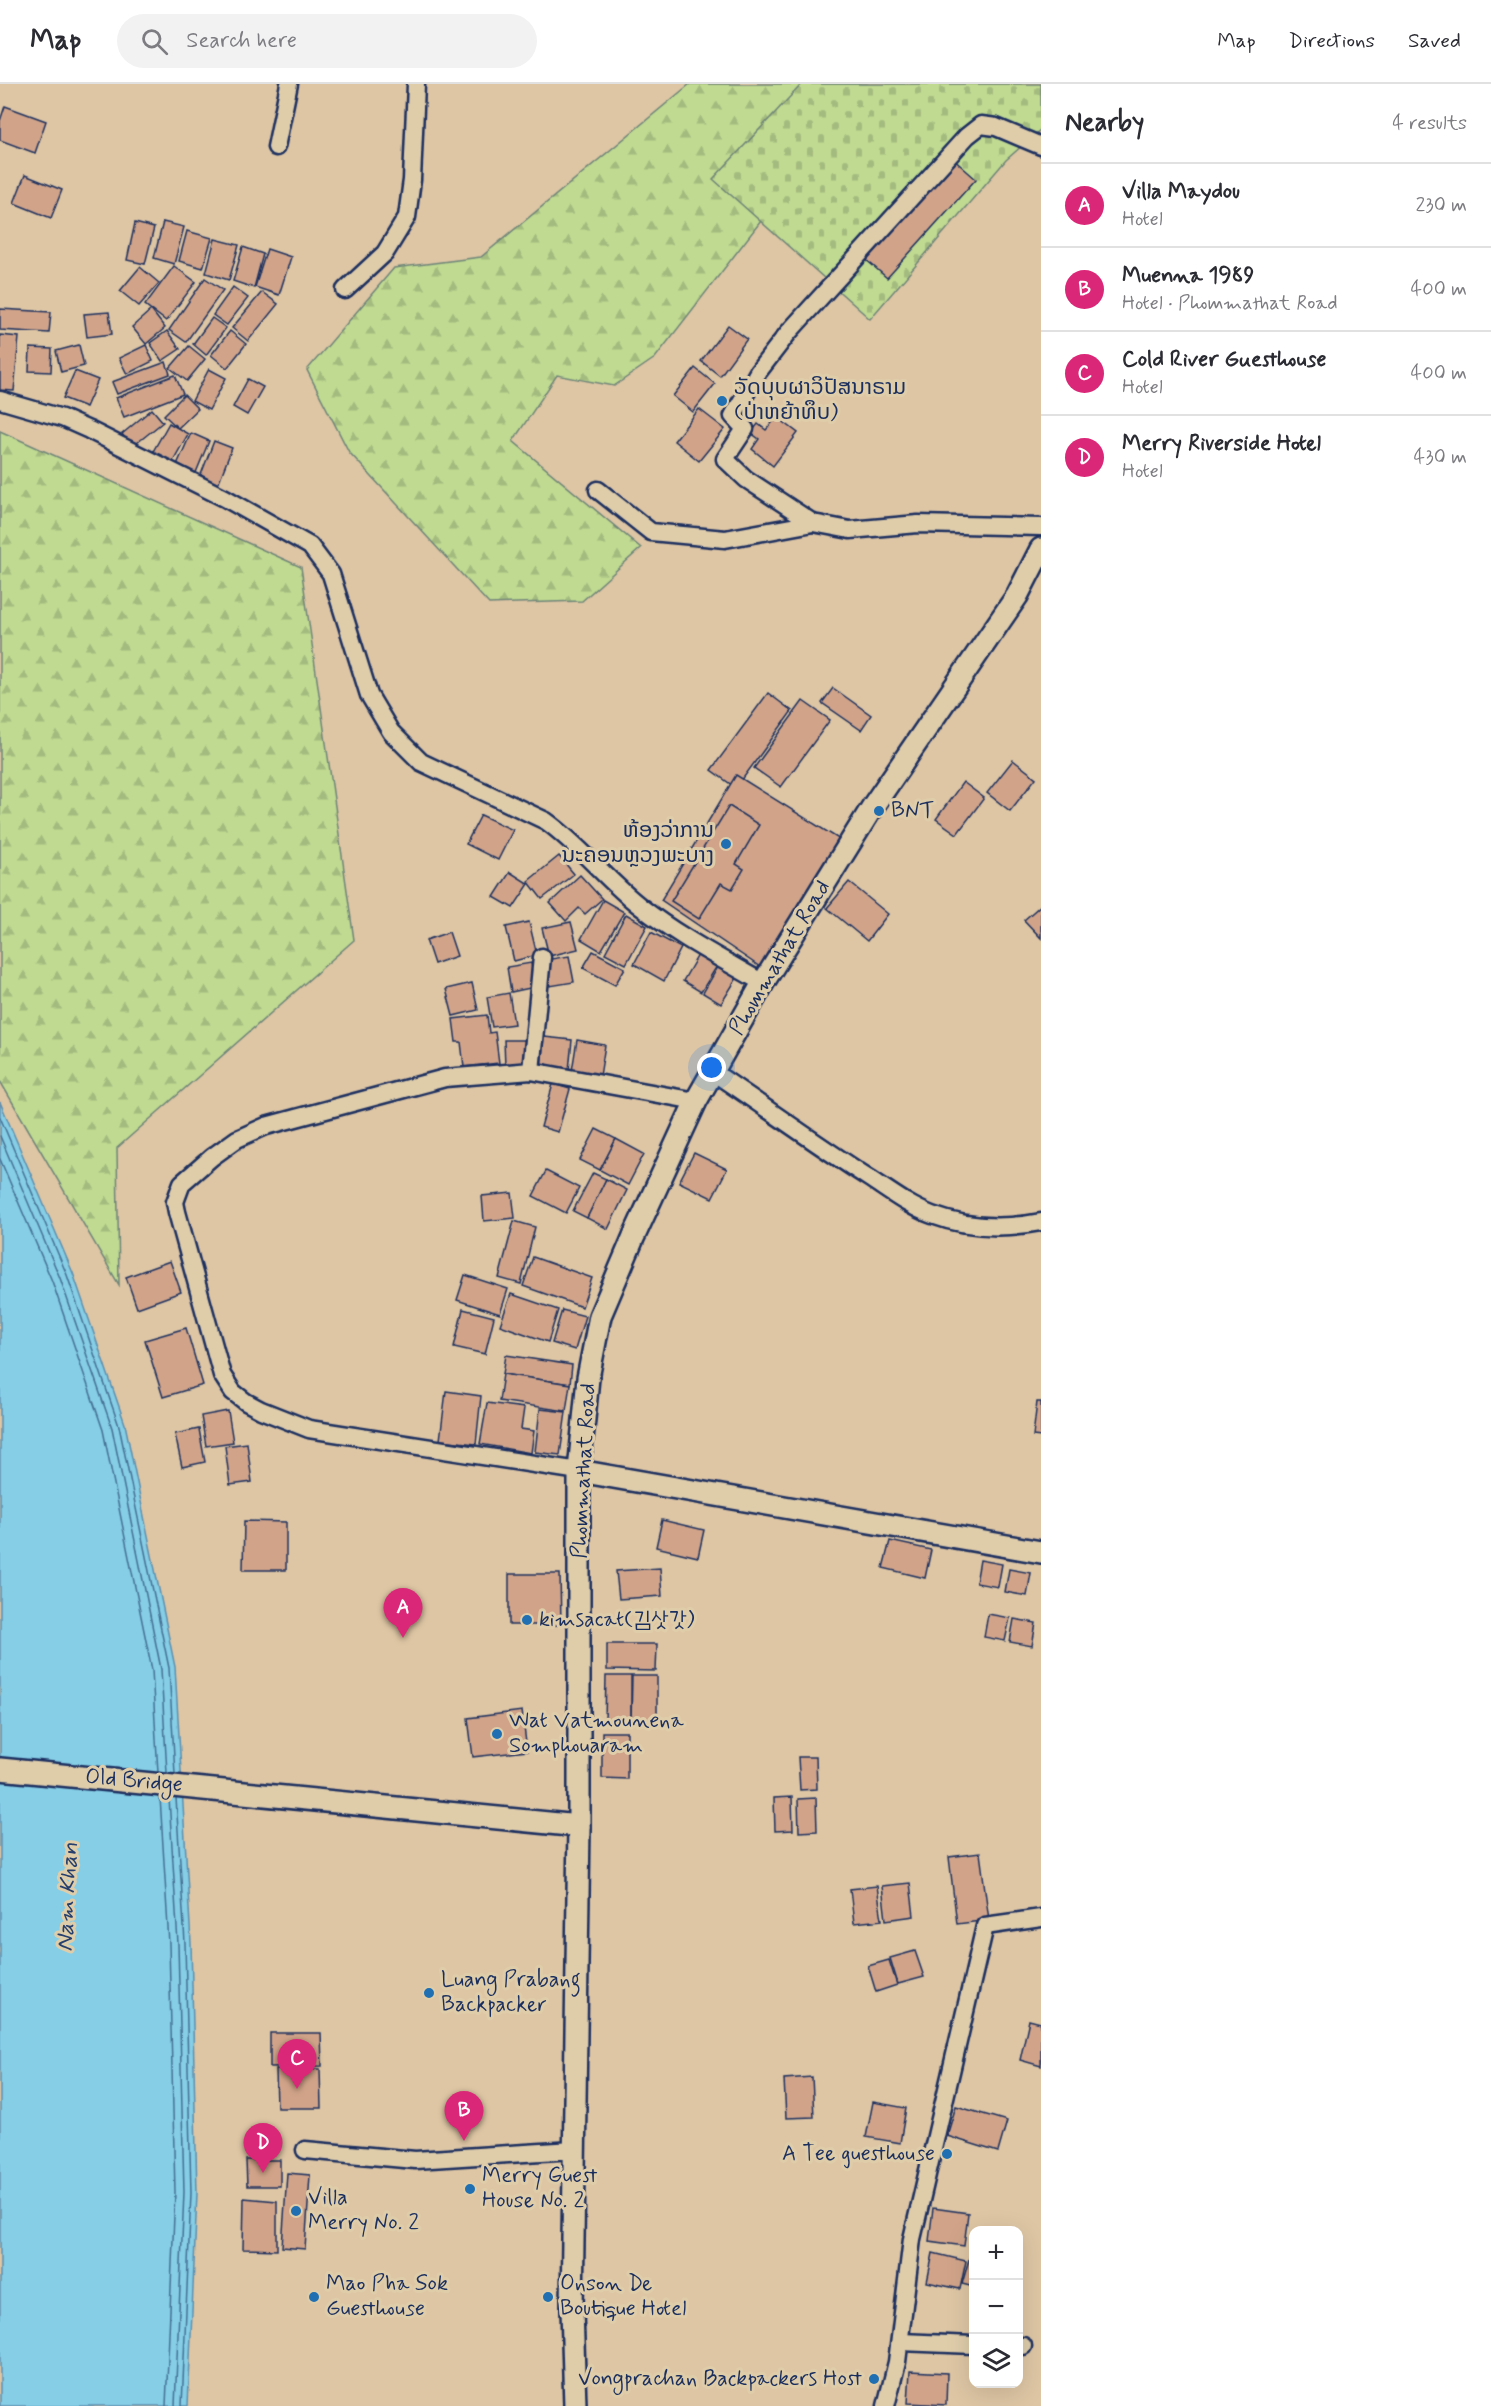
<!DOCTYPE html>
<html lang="en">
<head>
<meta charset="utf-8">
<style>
  body { margin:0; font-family:Mynerve,"Poor Story","Noto Sans Lao",sans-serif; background:#f2f2f3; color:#2b2b33 }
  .controls { position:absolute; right:18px; bottom:18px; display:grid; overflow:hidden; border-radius:12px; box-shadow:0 6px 24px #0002 }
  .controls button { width:54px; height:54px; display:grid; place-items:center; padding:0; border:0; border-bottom:2px solid #e1e1e2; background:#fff; color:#2b2b33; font:30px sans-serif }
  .you { position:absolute; left:712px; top:984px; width:21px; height:21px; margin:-15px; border:4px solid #fff; border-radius:50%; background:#1a73e8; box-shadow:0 0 0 9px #1a73e833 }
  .badge { display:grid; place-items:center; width:39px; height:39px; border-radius:50%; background:#db2777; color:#fff; font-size:20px; font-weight:700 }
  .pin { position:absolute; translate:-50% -50px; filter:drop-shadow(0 2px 3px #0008) }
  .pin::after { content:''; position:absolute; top:32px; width:21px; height:18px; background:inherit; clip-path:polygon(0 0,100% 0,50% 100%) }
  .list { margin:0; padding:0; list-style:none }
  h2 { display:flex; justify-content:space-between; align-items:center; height:78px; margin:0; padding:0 24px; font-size:26px }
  h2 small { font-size:20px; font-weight:400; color:#7c7c81 }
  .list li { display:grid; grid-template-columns:39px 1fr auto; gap:18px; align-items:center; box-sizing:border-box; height:84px; padding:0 24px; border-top:2px solid #e1e1e2 }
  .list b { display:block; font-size:22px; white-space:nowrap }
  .list p { margin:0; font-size:20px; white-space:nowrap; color:#7c7c81 }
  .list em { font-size:20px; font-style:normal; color:#7c7c81 }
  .icon { flex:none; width:33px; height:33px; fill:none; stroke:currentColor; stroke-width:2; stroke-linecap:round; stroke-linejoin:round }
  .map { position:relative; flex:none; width:1041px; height:2322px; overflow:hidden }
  header { display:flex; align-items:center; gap:36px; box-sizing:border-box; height:84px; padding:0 30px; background:#fff; border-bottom:2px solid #e1e1e2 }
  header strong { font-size:28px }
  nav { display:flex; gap:33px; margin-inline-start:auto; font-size:21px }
  .search { width:420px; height:54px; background:#f2f2f3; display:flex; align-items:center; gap:15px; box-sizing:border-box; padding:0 21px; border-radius:33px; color:#7c7c81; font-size:22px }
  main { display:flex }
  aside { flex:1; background:#fff }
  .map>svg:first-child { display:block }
  .forest { fill:url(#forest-firs); stroke:#6e8478; stroke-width:1.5 }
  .cemetery { fill:url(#cemetery-stones); stroke:#6e8478; stroke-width:1.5 }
  .water { fill:#85cee6; stroke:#5b8eb0; stroke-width:1.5 }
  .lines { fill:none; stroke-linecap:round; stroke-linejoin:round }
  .shore { stroke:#456f94; stroke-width:1.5 }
  .building { fill:#d1a489; stroke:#1b2f5e; stroke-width:1.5 }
  .minor-casing { stroke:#1b2f5e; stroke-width:21 }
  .tertiary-casing { stroke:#1b2f5e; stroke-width:26 }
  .minor { stroke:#dfcdaa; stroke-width:16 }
  .tertiary { stroke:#dfcdaa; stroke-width:21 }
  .poi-dot { fill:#1f6fb2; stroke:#dfcdaa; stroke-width:2 }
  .labels { text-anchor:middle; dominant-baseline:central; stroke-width:6; stroke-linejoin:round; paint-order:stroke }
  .poi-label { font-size:22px; fill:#1b2f5e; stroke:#dfcdaa; text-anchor:start }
  .street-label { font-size:22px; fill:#1b2f5e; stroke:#dfcdaa }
  .water-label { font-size:24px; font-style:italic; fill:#263f6c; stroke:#dfcdaa }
</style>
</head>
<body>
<header>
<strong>Map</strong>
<div class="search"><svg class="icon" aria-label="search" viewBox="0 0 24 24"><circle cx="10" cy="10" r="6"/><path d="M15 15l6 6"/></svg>Search here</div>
<nav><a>Map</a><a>Directions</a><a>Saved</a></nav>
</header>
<main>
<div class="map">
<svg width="1041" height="2322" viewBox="0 0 1041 2322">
  <defs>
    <pattern id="forest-firs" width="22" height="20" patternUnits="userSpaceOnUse" patternTransform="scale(1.5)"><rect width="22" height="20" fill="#c0da91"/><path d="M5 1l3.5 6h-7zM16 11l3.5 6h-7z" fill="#a4bb7f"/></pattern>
    <pattern id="cemetery-stones" width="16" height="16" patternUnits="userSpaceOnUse" patternTransform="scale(1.5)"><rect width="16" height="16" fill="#c0da91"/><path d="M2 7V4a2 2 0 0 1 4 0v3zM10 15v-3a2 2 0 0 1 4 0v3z" fill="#a4bb7f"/></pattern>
  </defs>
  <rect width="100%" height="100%" fill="#dec6a4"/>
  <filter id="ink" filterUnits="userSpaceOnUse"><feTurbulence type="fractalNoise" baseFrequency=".0167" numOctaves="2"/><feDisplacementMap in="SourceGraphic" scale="12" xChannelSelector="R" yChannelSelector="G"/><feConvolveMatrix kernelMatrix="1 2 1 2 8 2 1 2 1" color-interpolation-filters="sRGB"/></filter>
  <g filter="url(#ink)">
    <g class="forest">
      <polygon points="690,0 867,0 655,274 614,302 557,291 513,357 641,464 582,517 489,520 349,368 307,286 394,184 481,173"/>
      <polygon points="0,347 301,483 354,856 117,1064 119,1201 0,997"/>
    </g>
    <polygon class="cemetery" points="802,0 1041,0 1041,45 1006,76 870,235 713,95"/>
    <polygon class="water" points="0,1018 73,1189 125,1340 175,1583 191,1859 197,2109 188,2322 0,2322"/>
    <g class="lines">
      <g class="shore">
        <polyline points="0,1033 67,1191 119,1342 169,1584 175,1690"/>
        <polyline points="0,1052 60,1194 112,1344 161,1585 167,1689"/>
        <polyline points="0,1075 52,1197 103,1346 152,1586 158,1689"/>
        <polyline points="160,1713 169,1860 175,2108 166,2322"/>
        <polyline points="169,1714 178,1860 184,2108 175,2322"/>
        <polyline points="176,1714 185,1859 191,2109 182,2322"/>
      </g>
    </g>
    <g class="building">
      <polygon points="5,22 46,37 35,69 0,56 0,37"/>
      <polygon points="952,74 976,95 887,194 863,173"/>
      <polygon points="25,91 62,106 51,134 14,119"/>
      <polygon points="163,138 184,143 174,180 154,174"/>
      <polygon points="135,139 154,144 145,180 127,176"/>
      <polygon points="187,147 212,154 203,184 179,177"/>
      <polygon points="215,155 239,161 229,196 206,189"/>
      <polygon points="243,163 263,170 254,204 233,197"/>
      <polygon points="267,165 291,173 279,211 255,203"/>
      <polygon points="174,182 196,198 166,237 145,221"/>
      <polygon points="140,183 159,199 139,222 120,207"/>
      <polygon points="205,194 223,206 186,258 169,246"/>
      <polygon points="233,203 248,214 227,241 213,231"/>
      <polygon points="262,208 278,220 248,257 232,244"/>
      <polygon points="0,225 51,228 49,249 0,246"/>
      <polygon points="151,226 165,244 146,260 132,243"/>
      <polygon points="109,228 112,250 87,253 84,230"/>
      <polygon points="212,234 226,244 206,271 193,260"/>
      <polygon points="728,241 747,255 720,292 701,277"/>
      <polygon points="167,247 180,265 162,277 150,259"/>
      <polygon points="230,247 246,260 227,284 211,271"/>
      <polygon points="0,251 19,253 14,307 0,306"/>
      <polygon points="79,261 84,282 61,288 56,267"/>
      <polygon points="146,261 153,277 127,290 119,274"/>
      <polygon points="189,262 205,275 187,297 170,284"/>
      <polygon points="30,264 52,265 51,288 29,287"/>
      <polygon points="166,278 170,290 117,310 112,298"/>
      <polygon points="695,284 715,300 693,328 673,312"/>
      <polygon points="209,285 226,294 209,326 192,317"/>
      <polygon points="75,287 98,296 86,323 63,314"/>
      <polygon points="175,291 183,310 124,333 116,314"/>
      <polygon points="248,295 263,303 247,331 233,323"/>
      <polygon points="184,311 198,325 178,344 164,331"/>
      <polygon points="152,325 163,338 132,363 122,350"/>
      <polygon points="699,325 725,345 699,377 674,357"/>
      <polygon points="777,333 798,349 773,382 752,365 759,355 751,349 758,340 766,346"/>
      <polygon points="169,339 188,350 170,382 151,371"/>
      <polygon points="191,349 209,357 195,391 176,383"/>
      <polygon points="214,357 232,364 218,400 200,393"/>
      <polygon points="833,604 871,631 861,646 822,619"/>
      <polygon points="768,609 792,627 736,704 711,686"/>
      <polygon points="803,617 830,636 781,703 754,684"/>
      <polygon points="1013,676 1036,694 1010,727 987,709"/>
      <polygon points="736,691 850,762 769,889 661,816"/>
      <polygon points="963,698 984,714 957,750 936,735"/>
      <polygon points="729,722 759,741 736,780 744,785 732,805 721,799 699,835 671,817"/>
      <polygon points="481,731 513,746 498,776 466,760"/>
      <polygon points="559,772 574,790 542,815 528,797"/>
      <polygon points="510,788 529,800 513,824 494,813"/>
      <polygon points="580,791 602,815 585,830 579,824 566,837 550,819"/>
      <polygon points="849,798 888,830 867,857 827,824"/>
      <polygon points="603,816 624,828 601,867 581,855"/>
      <polygon points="1041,821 1041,854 1024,836"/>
      <polygon points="626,830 647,842 626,880 605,869"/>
      <polygon points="529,838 537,871 514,877 506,843"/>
      <polygon points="571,838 578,865 549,872 542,844"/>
      <polygon points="449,848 457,872 434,880 426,856"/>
      <polygon points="651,848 681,864 664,897 634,880"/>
      <polygon points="593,867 625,884 615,901 583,884"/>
      <polygon points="698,871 717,882 701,908 683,897"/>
      <polygon points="569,872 574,898 550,902 545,876"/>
      <polygon points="531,879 535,903 511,908 507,883"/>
      <polygon points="718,883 737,894 721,920 703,909"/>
      <polygon points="472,899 478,926 453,932 446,905"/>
      <polygon points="509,909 514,940 492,943 487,913"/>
      <polygon points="487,931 489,949 495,948 499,979 464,983 461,958 456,958 453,935"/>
      <polygon points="544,953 572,956 569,986 541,983"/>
      <polygon points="504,956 530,956 530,982 505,982"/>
      <polygon points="577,956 605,961 600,992 572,987"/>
      <polygon points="553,1000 570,1005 558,1048 541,1043"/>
      <polygon points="596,1045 616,1055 600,1086 580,1076"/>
      <polygon points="616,1055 644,1070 628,1101 600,1086"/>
      <polygon points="694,1069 727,1085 712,1114 679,1098"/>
      <polygon points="546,1087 579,1104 566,1129 533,1112"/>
      <polygon points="593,1089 606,1095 587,1134 573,1127"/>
      <polygon points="606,1095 627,1106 608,1145 587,1134"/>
      <polygon points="512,1109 515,1134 484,1137 482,1112"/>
      <polygon points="514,1137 535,1143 521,1200 499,1194"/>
      <polygon points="533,1173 592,1194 582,1223 523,1202"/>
      <polygon points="170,1177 181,1208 137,1224 126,1193"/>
      <polygon points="465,1191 508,1205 500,1230 457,1216"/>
      <polygon points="511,1210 558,1226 548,1258 500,1241"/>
      <polygon points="463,1225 494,1233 485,1270 454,1263"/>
      <polygon points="562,1226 585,1232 575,1266 552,1259"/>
      <polygon points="186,1244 203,1301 163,1313 145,1256"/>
      <polygon points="506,1271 572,1281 570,1300 503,1290"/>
      <polygon points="503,1290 570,1300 566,1327 499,1317"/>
      <polygon points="446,1307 481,1312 476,1360 440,1356"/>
      <polygon points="1037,1318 1041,1318 1041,1353 1033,1352"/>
      <polygon points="487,1319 524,1324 521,1345 534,1347 531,1369 480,1360"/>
      <polygon points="540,1325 566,1328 560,1371 535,1368"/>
      <polygon points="228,1327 233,1358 206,1362 201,1332"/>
      <polygon points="199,1345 205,1378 182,1383 175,1350"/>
      <polygon points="247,1359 252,1398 230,1401 225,1362"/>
      <polygon points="662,1436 704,1446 698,1473 656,1463"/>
      <polygon points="244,1437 286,1438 286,1486 243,1486"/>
      <polygon points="890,1457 931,1466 925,1494 883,1484"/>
      <polygon points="980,1476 1002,1480 998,1503 976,1499"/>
      <polygon points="660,1484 662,1512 619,1515 616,1487"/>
      <polygon points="1009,1485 1031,1489 1027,1512 1005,1508"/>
      <polygon points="509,1490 560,1490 561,1541 509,1541"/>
      <polygon points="988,1530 1010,1534 1005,1557 984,1553"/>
      <polygon points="1014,1535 1036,1539 1032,1562 1010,1558"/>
      <polygon points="607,1560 657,1560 656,1587 607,1586"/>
      <polygon points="606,1592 631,1592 631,1639 605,1638"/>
      <polygon points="632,1592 657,1592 657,1639 631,1639"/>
      <polygon points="522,1627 527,1667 473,1673 468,1634"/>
      <polygon points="602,1648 627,1648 627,1695 602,1694"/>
      <polygon points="798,1673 816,1673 817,1705 800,1706"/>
      <polygon points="792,1713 793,1746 775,1747 774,1714"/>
      <polygon points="816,1714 817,1747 799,1748 798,1715"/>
      <polygon points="980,1769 989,1836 957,1840 949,1773"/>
      <polygon points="910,1799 914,1832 886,1836 882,1802"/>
      <polygon points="877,1802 882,1836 854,1839 850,1805"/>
      <polygon points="915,1867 924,1893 898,1900 890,1874"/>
      <polygon points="889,1876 897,1901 876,1908 868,1882"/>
      <polygon points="1029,1936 1041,1939 1041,1982 1020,1976"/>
      <polygon points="270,1949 321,1949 322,1982 270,1983"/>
      <polygon points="276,1985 320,1985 321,2024 277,2024"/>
      <polygon points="812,1993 814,2033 786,2034 784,1995"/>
      <polygon points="873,2018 906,2024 900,2059 866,2053"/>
      <polygon points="956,2022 1007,2037 998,2068 947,2052"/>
      <polygon points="246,2076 280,2076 280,2102 247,2102"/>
      <polygon points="287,2089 310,2091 305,2165 282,2163"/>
      <polygon points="244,2114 277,2117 277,2166 243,2165"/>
      <polygon points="933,2124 968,2129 964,2162 929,2157"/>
      <polygon points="933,2169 966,2177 960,2205 927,2198"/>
      <polygon points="970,2172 974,2173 974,2203 962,2200"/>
      <polygon points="910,2287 947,2289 946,2321 908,2319"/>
    </g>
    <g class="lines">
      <g class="minor-casing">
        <g id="minor">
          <polyline points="1041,62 996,43 981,41 967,52 788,249 758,288 733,332 745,345 725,375 746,395 813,439 850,446 918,440 1041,443"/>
          <polyline points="276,63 289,0"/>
          <polyline points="345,206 385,169 407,133 412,96 416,0"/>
          <path d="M0,316L62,334L89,346L225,414L310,462L331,490L369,611L391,648L421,678L546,737C581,762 607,797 641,823C678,852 722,875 763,899"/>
          <polyline points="598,406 651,448 725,455 813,439"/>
          <polyline points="531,987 542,873"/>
          <path d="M713,988C765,1023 816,1060 869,1094C889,1107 910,1123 932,1131C967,1144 1005,1145 1041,1138"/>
          <polyline points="579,1387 309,1345 261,1326 246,1318 233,1308 222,1291 177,1128 175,1118 182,1099 212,1073 237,1055 266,1042 445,994 531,987 696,1017"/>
          <polyline points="305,2066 415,2076 574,2066"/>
          <polyline points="900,2258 974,2261"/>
          <polyline points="1018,2262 1023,2262"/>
          <polyline points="886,2322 897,2278 912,2155 985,1842 1041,1834"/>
        </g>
      </g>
      <g class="tertiary-casing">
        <g id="tertiary">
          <polyline points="579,1387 1041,1468"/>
          <polyline points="0,1685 579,1742"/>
          <polyline points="575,2322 572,2225 579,1742 579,1387 588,1294 600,1232 634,1152 696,1017 763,899 873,722 1017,512 1041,465"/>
        </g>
      </g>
      <use href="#minor" class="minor"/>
      <use href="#tertiary" class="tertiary"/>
    </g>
  </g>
  <g class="poi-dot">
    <circle cx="722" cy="317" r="6"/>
    <circle cx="879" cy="727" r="6"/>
    <circle cx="726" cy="760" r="6"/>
    <circle cx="527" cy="1536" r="6"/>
    <circle cx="497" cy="1650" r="6"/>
    <circle cx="429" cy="1909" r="6"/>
    <circle cx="947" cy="2070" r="6"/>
    <circle cx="470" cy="2105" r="6"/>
    <circle cx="296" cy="2127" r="6"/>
    <circle cx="314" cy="2213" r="6"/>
    <circle cx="548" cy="2213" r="6"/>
    <circle cx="874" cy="2295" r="6"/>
  </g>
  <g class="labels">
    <g class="poi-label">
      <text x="734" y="304">ວັດບຸບຜາວິປັສນາຣາມ<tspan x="734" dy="25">(ປ່າຫຍ້າທຶບ)</tspan></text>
      <text x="891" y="727">BNT</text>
      <text x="714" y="747" text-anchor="end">ຫ້ອງວ່າການ<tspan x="714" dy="25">ນະຄອນຫຼວງພະບາງ</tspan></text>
      <text x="539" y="1536">kimsacat(김삿갓)</text>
      <text x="509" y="1637">Wat Vatmounena<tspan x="509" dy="25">Somphouaram</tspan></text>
      <text x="441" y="1896">Luang Prabang<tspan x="441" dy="25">Backpacker</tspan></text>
      <text x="935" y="2070" text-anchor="end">A Tee guesthouse</text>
      <text x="482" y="2092">Merry Guest<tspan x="482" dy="25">House No. 2</tspan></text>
      <text x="308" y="2114">Villa<tspan x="308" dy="25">Merry No. 2</tspan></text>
      <text x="326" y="2200">Mao Pha Sok<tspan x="326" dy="25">Guesthouse</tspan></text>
      <text x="560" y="2200">Onson De<tspan x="560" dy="25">Boutique Hotel</tspan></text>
      <text x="862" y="2295" text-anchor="end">Vongprachan Backpackers Host</text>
    </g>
    <g class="street-label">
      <text transform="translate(780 874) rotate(-59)">Phommathat Road</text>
      <text transform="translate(584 1387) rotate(-87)">Phommathat Road</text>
      <text transform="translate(134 1697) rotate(5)">Old Bridge</text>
    </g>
    <g class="water-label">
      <text transform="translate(68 1813) rotate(-87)">Nam Khan</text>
    </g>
  </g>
</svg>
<div class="controls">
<button>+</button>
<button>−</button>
<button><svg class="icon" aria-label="layers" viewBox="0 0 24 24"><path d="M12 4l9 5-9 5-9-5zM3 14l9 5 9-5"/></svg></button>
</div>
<div class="you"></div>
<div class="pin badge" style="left:403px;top:1554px">A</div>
<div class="pin badge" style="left:464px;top:2057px">B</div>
<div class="pin badge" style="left:297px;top:2005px">C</div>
<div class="pin badge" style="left:263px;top:2089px">D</div>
</div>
<aside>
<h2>Nearby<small>4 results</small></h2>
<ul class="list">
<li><span class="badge">A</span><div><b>Villa Maydou</b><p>Hotel</p></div><em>230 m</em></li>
<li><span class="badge">B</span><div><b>Muenna 1989</b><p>Hotel · Phommathat Road</p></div><em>400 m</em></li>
<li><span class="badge">C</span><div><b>Cold River Guesthouse</b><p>Hotel</p></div><em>400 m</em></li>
<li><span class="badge">D</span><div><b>Merry Riverside Hotel</b><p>Hotel</p></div><em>430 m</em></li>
</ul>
</aside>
</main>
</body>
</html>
